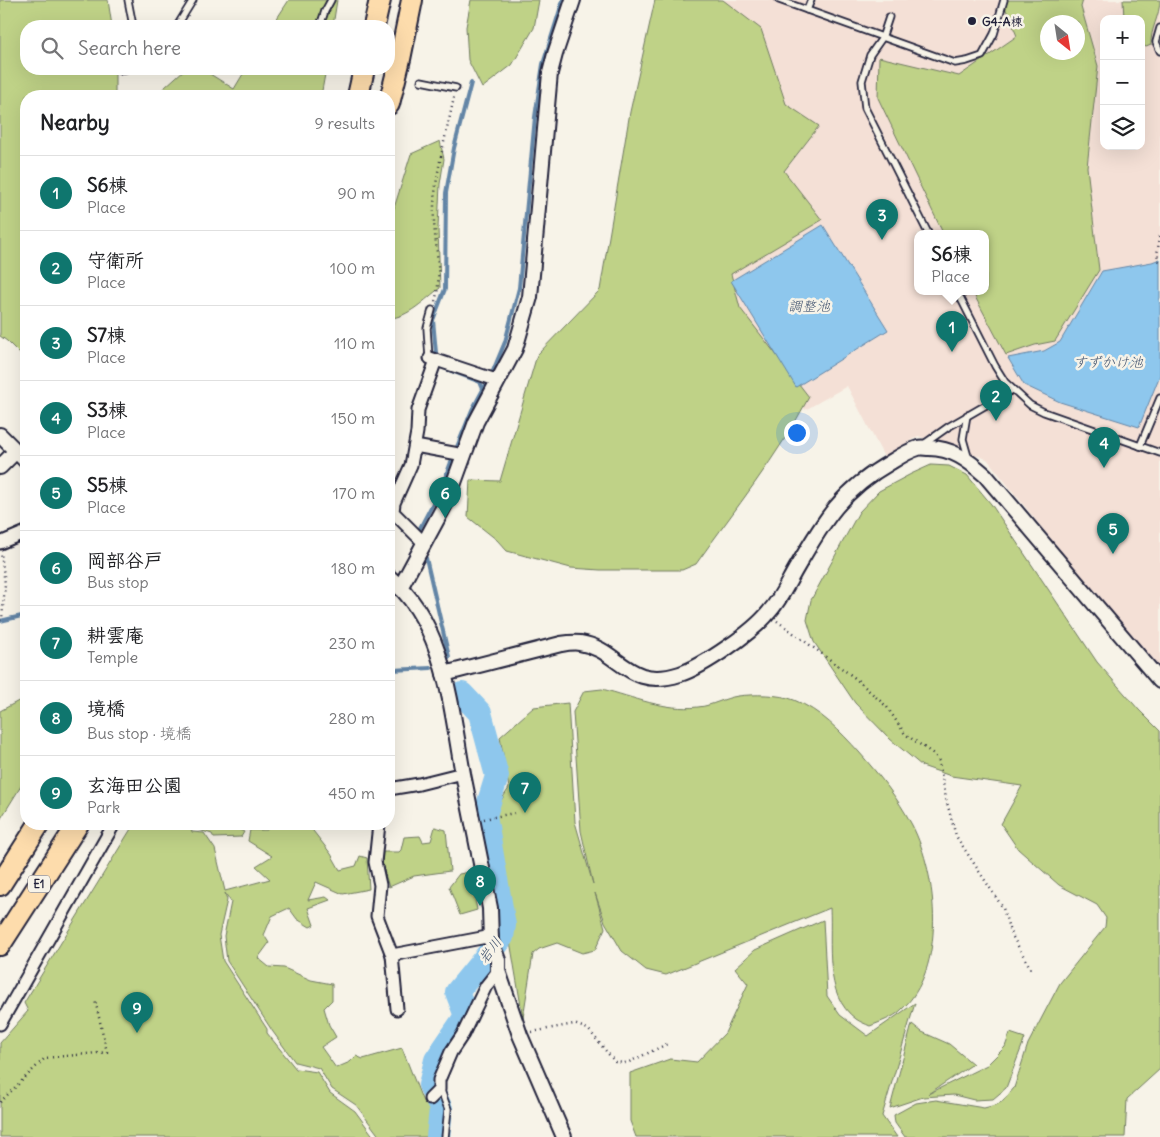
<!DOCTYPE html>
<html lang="en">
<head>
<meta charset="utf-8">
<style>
  body { margin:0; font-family:Delius,"Klee One",sans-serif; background:#f2f2f2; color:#202124 }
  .controls { position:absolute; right:15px; top:15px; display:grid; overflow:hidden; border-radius:10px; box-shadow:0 5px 20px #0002 }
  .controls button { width:45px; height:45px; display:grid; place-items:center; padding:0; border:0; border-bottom:1px solid #e0e0e0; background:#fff; color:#202124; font:25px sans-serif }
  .compass { position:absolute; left:1040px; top:15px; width:45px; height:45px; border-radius:50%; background:#fff; box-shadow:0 5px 20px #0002; rotate:150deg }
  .you { position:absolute; left:796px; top:432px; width:18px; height:18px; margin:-12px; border:4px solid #fff; border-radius:50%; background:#1a73e8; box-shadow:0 0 0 8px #1a73e833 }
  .badge { display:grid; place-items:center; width:32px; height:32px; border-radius:50%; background:#0f766e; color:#fff; font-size:16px; font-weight:700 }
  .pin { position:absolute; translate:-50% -41px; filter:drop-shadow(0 1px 2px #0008) }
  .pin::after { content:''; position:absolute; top:26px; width:18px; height:15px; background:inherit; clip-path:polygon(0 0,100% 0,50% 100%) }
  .popup { position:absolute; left:914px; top:230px; width:75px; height:65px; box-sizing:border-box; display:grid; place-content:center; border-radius:10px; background:#fff; filter:drop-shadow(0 1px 4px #0005); font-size:16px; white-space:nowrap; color:#757577 }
  .popup b { font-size:19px; color:#202124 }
  .popup::after { content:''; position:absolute; left:50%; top:100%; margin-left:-10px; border:10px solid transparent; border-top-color:#fff }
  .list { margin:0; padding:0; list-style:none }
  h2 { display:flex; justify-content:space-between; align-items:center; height:65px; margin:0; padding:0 20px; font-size:21px }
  h2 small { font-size:16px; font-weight:400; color:#757577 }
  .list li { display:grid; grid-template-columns:32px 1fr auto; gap:15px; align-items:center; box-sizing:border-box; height:75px; padding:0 20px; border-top:1px solid #e0e0e0 }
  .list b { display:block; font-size:19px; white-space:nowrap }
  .list p { margin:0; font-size:16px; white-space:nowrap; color:#757577 }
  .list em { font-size:16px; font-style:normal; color:#757577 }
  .icon { flex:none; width:28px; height:28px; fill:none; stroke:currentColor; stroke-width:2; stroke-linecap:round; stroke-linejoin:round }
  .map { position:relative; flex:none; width:1160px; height:1137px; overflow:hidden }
  .search { position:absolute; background:#fff; box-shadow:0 5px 20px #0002; left:20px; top:20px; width:375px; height:55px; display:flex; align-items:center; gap:12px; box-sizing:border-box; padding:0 18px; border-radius:20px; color:#757577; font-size:19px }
  .panel { position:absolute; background:#fff; box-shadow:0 5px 20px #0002; left:20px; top:90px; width:375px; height:740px; border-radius:20px }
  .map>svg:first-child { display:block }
  .built { fill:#f4e0d6; fill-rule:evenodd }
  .green { fill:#bfd287; stroke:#707a61; fill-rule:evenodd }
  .water { fill:#8ec7ed; stroke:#6385a6 }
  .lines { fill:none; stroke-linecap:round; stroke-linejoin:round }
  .stream { stroke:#6385a6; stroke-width:4 }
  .river { stroke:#8ec7ed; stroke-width:24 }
  .service-casing { stroke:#22223b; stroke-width:9 }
  .minor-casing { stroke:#22223b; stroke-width:15 }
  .tertiary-casing { stroke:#22223b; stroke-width:18 }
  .motorway-casing { stroke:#22223b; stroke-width:24 }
  .path { stroke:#22223b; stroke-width:2.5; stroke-dasharray:1 4; stroke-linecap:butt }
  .service { stroke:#f7f3e8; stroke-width:5.5 }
  .minor { stroke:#f7f3e8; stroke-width:11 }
  .tertiary { stroke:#f7f3e8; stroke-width:14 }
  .motorway { stroke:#fddcac; stroke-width:20 }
  .poi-dot { fill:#22223b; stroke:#f7f3e8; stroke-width:2 }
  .labels { text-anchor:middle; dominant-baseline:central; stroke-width:5; stroke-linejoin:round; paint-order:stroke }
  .shield { fill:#f7f3e8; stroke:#62616f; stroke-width:1 }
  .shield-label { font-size:11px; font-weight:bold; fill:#22223b }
  .poi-label { font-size:12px; font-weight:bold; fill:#22223b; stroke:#f7f3e8; text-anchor:start }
  .water-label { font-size:14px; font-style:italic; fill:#425470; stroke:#f7f3e8 }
</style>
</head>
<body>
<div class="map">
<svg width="1160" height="1137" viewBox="0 0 1160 1137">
  <rect width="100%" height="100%" fill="#f7f3e8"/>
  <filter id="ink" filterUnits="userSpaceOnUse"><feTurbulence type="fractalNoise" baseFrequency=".02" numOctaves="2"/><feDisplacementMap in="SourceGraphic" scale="10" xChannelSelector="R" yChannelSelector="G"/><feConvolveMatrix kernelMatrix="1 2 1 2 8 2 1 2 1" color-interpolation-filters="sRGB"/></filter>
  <g filter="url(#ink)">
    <path class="built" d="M685,0H1160V668L1109,612L987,459L918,436L884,457L847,386L805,410L785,373L715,274ZM1104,19H1141V146H1104ZM1048,22H1078V52H1048ZM918,233H986V291H918Z"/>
    <g class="green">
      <polygon points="0,0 108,0 112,26 26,26 26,69 115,69 115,96 26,96 26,360 7,341 0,336"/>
      <polygon points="289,0 337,0 333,26 272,26"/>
      <polygon points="471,0 539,0 534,28 512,65 482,88 468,60 466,27"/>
      <path d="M655,0H723L761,29L786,104L819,126L784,171L822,220L731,274L740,308L809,397C778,456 735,509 696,564L682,570H600L571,568L507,551L497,540L468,517L470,480L500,481L537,355L600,290L630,112Z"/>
      <path d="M1002,0H1083L1081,7L1098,66L1087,167L1099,270L1055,341L1035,345L1006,355L972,291H986V233H943L878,98L879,57L959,76L1017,36ZM1048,22H1078V52H1048Z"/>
      <path d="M1123,0H1160C1160,16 1150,29 1151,45L1146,47L1141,44V19H1124Z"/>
      <polygon points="185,69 202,69 234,89 246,69 326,69 321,96 155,96"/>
      <path d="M440,141L444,159L440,184L438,228L440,288C425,299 408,318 389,318V224L411,154Z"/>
      <polygon points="931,465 949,466 967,475 991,504 1097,662 1139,710 1160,731 1160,1069 1127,1099 1125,1137 905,1137 895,1123 894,1115 916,1103 936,1100 984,1108 996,1105 1003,1101 1014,1088 1028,1044 1060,983 1105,927 1106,918 1097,905 1059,885 1018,849 1001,824 1022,786 951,776 922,766 890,739 855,703 814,642 807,620 811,600 859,512 879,491 911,474"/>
      <path d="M602,689C633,697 665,711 698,707C712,706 724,698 738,696C753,694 780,694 794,700C820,710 841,732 859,752C879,775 898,798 912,825C938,876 947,969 901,1010C893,1018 880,1022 870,1026C866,1024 860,1022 856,1019C823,995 832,943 830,908L666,975L646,970L622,951L605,922L595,893L605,928L595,950L582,953L557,943L539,949L533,954L523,1018L510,941L493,813L509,788L500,737L534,707L568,703L575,822L593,884L581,831L573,712L584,691Z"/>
      <polygon points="26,697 26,778 0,820 0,711"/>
      <polygon points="134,824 189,824 192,832 204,833 215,849 225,891 270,879 256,866 272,856 248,841 250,830 267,830 270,824 311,824 310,827 331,854 340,870 356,866 360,856 367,858 369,889 343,894 316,882 308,900 326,897 330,900 308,908 314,925 310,927 297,919 289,908 272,916 264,935 269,943 258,958 269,967 284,968 311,980 332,984 332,1000 324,1008 329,1025 336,1037 321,1047 336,1068 350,1062 356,1056 363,1059 402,1048 423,1102 433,1105 436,1114 432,1137 380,1137 356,1105 332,1089 319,1068 295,1062 273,1032 227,961 224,936 231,902 225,893 227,900 219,935 223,961 267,1029 267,1033 296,1069 317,1072 330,1093 355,1111 374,1137 0,1137 0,1043 28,1011 24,1003"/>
      <polygon points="193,824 236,824 238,829 244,832 241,837 214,838 212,834 196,829"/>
      <polygon points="435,827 446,830 450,871 414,876 389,887 382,865 383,852 399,852 401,850 404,837 420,836 423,842 431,841"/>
      <polygon points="470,872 477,910 460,915 449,887 459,874"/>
      <polygon points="823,920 827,996 840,1015 868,1036 915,1003 882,1116 897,1137 636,1137 630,1121 630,1073 670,1059 697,1062 725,1033 748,984 735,968 755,950"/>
      <polygon points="912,1024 922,1032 949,1044 973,1064 928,1094 987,1065 1005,1047 1010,1033 1025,1038 1006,1088 993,1099 974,1100 954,1095 923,1097 890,1108"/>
    </g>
    <g class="water">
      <polygon points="823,225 888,330 796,387 731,281"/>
      <polygon points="1160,259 1160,298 1159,300 1160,305 1160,375 1139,427 1060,402 1024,385 1008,358 1044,351 1060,342 1102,271 1152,262"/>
    </g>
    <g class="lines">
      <g class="stream">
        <polyline points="436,353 433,320 445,289 446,193 454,148 471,83"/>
        <polyline points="446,369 480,382 483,389"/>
        <polyline points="493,371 505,342 519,288 535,117 543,64 563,0"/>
        <polyline points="457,447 472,410 485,386"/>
        <polyline points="420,528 442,486 453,457"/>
        <polyline points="426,558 449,657"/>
        <polyline points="0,621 26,615"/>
        <polyline points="389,669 392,670 431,668"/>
      </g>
      <polyline class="river" points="438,1137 441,1109 430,1085 436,1060 466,1016 457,992 502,937 504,925 485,815 497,776 480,713 462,694"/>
      <g class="service-casing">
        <g id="service">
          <polyline points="128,0 133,26"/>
          <polyline points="779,0 955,63 967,61 982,56 994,34 1004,0"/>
          <polyline points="807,10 811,0"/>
          <polyline points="889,17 882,38 870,55 862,81 865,108 928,233"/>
          <polyline points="177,26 193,0"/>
          <polyline points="320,26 325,11 331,0"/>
          <polyline points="1160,28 1156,42 1160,51"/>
          <polyline points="120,70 126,69"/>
          <polyline points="421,81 456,88"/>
          <polyline points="957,291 995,366 1005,382 1030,405 1044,412 1160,453"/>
          <polyline points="429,358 427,328 432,310"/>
          <polyline points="967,415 963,439 969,460"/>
          <polyline points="924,444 948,427 1012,390"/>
          <polyline points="1140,446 1160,398"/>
          <polyline points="440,1088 448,1109 445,1137"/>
        </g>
      </g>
      <g class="minor-casing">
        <g id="minor">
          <polyline points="430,358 499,381"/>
          <polyline points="415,446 464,455"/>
          <polyline points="0,543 26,532"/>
          <polyline points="424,543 393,512 394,503 411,465 417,432 418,410 436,360"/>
          <polyline points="389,789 419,784 463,773"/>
          <polyline points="379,824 375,862 380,885 377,916 392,955 397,1009"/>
          <polyline points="392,955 492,936"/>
          <polyline points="0,1024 114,824"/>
          <polyline points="430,1099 439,1090 439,1080 451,1052 463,1034 486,986 498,971"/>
        </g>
      </g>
      <g class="tertiary-casing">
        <g id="tertiary">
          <polyline points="0,435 26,461"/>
          <polyline points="0,467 15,452"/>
          <path d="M389,577C445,622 451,709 463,774C472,819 481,864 490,908L491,941L498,960V971L520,1035L564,1137"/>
          <polyline points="400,588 448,499 476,422 515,349 530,297 550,73 555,54 573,0"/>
          <path d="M444,674L561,644C567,643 574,642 580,643C620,649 627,691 680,674C704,666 753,632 769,612C781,599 788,582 797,567C824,520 842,490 891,462C899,457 908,451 918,448C921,447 925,448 929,448C952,448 968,460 985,475L1160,681"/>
        </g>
      </g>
      <g class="motorway-casing">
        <g id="motorway">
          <polyline points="374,26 380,0"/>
          <polyline points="358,96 364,69"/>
          <polyline points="389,104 400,59 412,0"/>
          <polyline points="0,885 39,824"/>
          <polyline points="0,945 78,824"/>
        </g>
      </g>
      <g class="path">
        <polyline points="1160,236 1157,254 1160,265"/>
        <path d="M435,301C444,274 432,236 434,206C436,169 447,132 454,97"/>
        <polyline points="0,620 2,619 5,584 1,553"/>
        <polyline points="777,621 855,678 887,707 905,734 935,755 939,761 946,799 956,836 1003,908 1010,932 1031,969"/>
        <polyline points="484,819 514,813"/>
        <polyline points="532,1032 574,1024 588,1029 615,1062 627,1063 667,1044"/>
        <polyline points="0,1102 45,1058 107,1052 95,1000"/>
      </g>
      <use href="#service" class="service"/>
      <use href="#minor" class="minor"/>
      <use href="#tertiary" class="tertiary"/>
      <use href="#motorway" class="motorway"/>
    </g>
  </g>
  <circle class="poi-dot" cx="972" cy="21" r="5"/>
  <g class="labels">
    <rect class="shield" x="28" y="875.5" width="22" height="17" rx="4"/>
    <g class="shield-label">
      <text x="39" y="884">E1</text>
    </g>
    <g class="poi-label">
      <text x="982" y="21">G4-A棟</text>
    </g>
    <g class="water-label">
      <text x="809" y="306">調整池</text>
      <text x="1108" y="362">すずかけ池</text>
      <text transform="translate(490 950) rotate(-53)">岩川</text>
    </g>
  </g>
</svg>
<div class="controls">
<button>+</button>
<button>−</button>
<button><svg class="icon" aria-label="layers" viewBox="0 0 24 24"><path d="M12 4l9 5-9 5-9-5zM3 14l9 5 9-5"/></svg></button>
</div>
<svg class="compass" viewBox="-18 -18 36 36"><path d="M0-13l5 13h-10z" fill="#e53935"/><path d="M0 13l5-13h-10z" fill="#757577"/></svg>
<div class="you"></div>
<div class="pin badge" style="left:952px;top:352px">1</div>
<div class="popup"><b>S6棟</b>Place</div>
<div class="pin badge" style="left:996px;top:421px">2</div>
<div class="pin badge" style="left:882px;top:240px">3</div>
<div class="pin badge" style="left:1104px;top:468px">4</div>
<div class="pin badge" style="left:1113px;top:554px">5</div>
<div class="pin badge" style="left:445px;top:518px">6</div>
<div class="pin badge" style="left:525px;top:813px">7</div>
<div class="pin badge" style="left:480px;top:906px">8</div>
<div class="pin badge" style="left:137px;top:1033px">9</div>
<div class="search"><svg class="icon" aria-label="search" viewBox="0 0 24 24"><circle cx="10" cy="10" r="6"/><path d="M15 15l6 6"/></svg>Search here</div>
<section class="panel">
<h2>Nearby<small>9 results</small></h2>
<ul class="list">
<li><span class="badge">1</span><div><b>S6棟</b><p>Place</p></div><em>90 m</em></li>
<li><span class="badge">2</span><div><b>守衛所</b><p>Place</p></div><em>100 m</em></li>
<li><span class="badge">3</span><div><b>S7棟</b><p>Place</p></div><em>110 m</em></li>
<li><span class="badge">4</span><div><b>S3棟</b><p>Place</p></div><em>150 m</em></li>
<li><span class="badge">5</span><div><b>S5棟</b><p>Place</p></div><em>170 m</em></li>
<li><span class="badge">6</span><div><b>岡部谷戸</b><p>Bus stop</p></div><em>180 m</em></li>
<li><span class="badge">7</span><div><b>耕雲庵</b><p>Temple</p></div><em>230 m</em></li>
<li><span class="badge">8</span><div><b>境橋</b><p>Bus stop · 境橋</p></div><em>280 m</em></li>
<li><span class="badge">9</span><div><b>玄海田公園</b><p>Park</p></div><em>450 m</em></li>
</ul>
</section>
</div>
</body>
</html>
